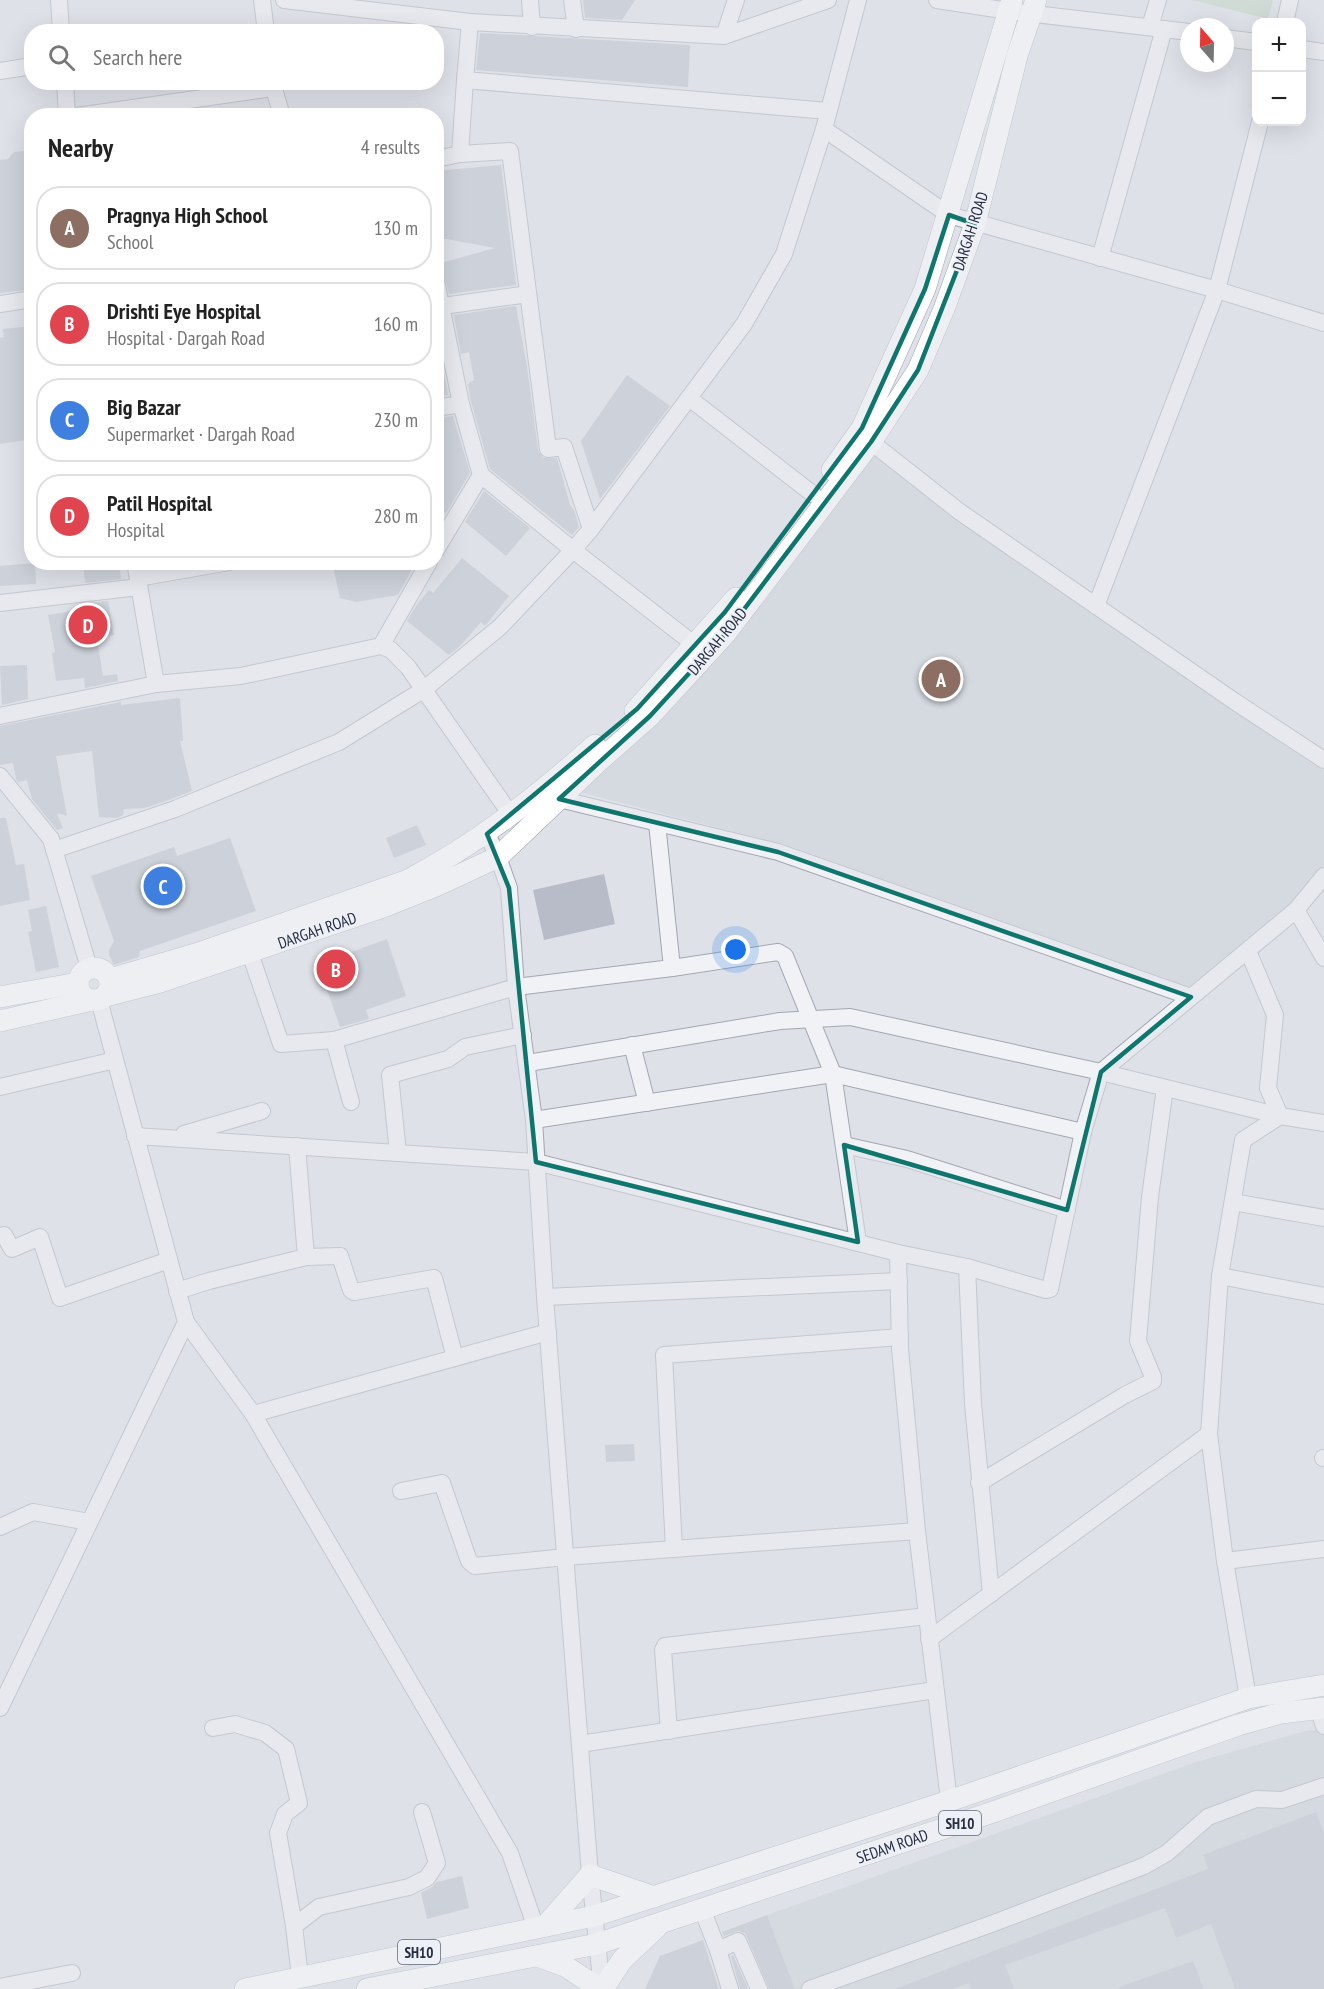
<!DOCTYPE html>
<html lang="en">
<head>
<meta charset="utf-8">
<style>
  body { margin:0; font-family:"PT Sans Narrow",sans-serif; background:#f6f6f6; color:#222 }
  .controls { position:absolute; right:18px; top:18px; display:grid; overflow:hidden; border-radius:12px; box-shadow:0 6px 24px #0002 }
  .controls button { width:54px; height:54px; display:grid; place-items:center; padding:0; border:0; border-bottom:2px solid #e0e0e0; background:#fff; color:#222; font:30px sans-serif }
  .compass { position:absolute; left:1180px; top:18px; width:54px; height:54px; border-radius:50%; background:#fff; box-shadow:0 6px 24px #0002; rotate:340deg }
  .you { position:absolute; left:736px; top:950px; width:21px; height:21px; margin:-15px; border:4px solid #fff; border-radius:50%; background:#1a73e8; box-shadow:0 0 0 9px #1a73e833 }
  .badge { display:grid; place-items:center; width:39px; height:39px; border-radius:50%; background:#d63a44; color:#fff; font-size:20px; font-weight:700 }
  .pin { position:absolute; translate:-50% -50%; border:3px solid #fff; box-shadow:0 2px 6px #0006 }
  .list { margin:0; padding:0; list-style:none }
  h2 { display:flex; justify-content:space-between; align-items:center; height:78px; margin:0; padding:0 24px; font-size:26px }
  h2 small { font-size:20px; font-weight:400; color:#767676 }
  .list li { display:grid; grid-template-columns:39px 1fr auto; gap:18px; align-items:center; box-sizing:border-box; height:84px; margin:0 12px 12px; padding:0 12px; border:2px solid #e0e0e0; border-radius:24px }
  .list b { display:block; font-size:22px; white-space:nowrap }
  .list p { margin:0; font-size:20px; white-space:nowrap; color:#767676 }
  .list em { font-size:20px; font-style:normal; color:#767676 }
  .icon { flex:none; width:33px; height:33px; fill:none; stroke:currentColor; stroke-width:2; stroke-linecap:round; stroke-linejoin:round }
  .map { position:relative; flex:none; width:1324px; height:1989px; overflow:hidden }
  .search { position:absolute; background:#fff; box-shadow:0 6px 24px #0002; left:24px; top:24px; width:420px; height:66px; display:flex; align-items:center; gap:15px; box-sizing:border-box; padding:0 21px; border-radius:24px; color:#767676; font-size:22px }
  .panel { position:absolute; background:#fff; box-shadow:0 6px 24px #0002; left:24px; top:108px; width:420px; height:462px; border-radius:24px }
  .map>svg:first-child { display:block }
  .built { fill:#cbd0da }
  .green { fill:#c2d3be }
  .building { fill:#b8bcc8 }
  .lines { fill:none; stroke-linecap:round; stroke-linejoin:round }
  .minor-casing { stroke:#a3a7b2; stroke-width:18 }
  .major-casing { stroke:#9ca4b5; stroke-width:22 }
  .minor { stroke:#f1f2f6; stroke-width:16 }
  .major { stroke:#fff; stroke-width:21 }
  .marked { fill:none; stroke:#0f766e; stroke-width:4.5; stroke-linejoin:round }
  .labels { text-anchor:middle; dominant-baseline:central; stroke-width:4.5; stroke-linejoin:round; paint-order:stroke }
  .shield { fill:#edf0f6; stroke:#626877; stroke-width:1.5 }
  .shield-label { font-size:15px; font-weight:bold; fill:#262d40 }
  .street-label { font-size:16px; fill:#262d40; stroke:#edf0f6 }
</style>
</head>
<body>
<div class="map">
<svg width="1324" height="1989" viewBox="0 0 1324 1989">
  <rect width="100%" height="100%" fill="#dee1e8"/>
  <g class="built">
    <polygon points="870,450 951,516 1324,770 1324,865 1291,905 1189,988 783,844 575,791"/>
    <polygon points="1324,1729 1324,1989 795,1989 767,1915 1196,1762 1305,1731"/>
  </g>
  <polygon class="green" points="1192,0 1273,0 1268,19"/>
  <g class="building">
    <polygon points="583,0 635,0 622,20 585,18"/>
    <polygon points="480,33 690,45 688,87 476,70"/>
    <polygon points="32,150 32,289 0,293 0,160 8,159 14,152"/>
    <polygon points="501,165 516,285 449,294 441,263 495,248 441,238 436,171"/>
    <polygon points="516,306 527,367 538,450 543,458 557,458 570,505 574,510 579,527 572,535 490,469 471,402 468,384 474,380 469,352 461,354 454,315"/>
    <polygon points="32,326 32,439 0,444 0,338 4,337 3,329"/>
    <polygon points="444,372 448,395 436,397 436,373"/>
    <polygon points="627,375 670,406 600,499 581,441"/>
    <polygon points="453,416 470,473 446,513 436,507 436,493 442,468 437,464 436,460 436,418"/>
    <polygon points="484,491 530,528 506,556 465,522"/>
    <polygon points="462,558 509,596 485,626 481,622 461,645 449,655 407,621 418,603 429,590 433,593"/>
    <polygon points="83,562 119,562 121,579 85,583"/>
    <polygon points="332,562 416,562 398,595 356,602 340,598"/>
    <polygon points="35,563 36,584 0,586 0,566"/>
    <polygon points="108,601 114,635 97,638 103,676 117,674 118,681 85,688 84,678 56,681 52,653 55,652 48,615 89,608 88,603"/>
    <polygon points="27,665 28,699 2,705 0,666"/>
    <polygon points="180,698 183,741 180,741 192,791 171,799 145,808 124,809 123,815 117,818 99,817 92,751 56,756 67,816 57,813 63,828 57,830 32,799 27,780 18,782 16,779 13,763 0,765 0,726 121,702 121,705"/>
    <polygon points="0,818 6,818 16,865 24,864 30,900 0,906"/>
    <polygon points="417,825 426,845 394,858 386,838"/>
    <polygon points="230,838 256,911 140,951 139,957 114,965 109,955 109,950 114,941 91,876 174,847 177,856"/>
    <polygon points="604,874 615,924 544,940 533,890"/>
    <polygon points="46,906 59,967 36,972 28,932 32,931 28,910"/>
    <polygon points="387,939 406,996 366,1010 369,1019 340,1027 318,964"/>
    <polygon points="634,1444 635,1461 606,1462 605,1445"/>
    <polygon points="1316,1812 1324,1833 1324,1989 1235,1989 1211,1924 1176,1938 1165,1908 1005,1965 1014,1989 971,1989 969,1983 953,1989 895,1989 1208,1869 1203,1855"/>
    <polygon points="462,1876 469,1908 427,1919 421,1893 432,1887 437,1882"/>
    <polygon points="767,1915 795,1989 769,1989 745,1933 738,1931 724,1936 722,1932"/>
    <polygon points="703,1940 719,1989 645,1989 660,1956"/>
    <polygon points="733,1955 748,1989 740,1989 731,1956"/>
    <polygon points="1193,1961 1204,1989 1119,1989 1119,1987"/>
  </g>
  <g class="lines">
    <g class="minor-casing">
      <g id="minor">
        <polyline points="59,0 61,32"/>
        <polyline points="262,0 266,32"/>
        <polyline points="284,0 470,22 724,36 828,0"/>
        <polyline points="530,0 532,27"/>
        <polyline points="572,0 576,29"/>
        <polyline points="858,0 824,129 949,215 1217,290 1324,323"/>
        <polyline points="937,0 1009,11 1189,32"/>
        <polyline points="470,22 465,80 828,111"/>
        <polyline points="1285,22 1290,0"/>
        <polyline points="1150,27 1158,0"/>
        <polyline points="724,36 736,0"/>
        <polyline points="1225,38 1256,42"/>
        <polyline points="1302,49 1324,52"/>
        <polyline points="0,71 32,66"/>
        <polyline points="65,82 67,116"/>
        <polyline points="272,82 282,116"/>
        <polyline points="77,116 273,88"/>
        <polyline points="460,154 510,151 548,449 564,447 591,529"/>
        <polyline points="436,159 460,154 465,80"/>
        <polyline points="1100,258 1164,29"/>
        <polyline points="436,281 461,404 481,475 436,550"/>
        <polyline points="0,304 32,299"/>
        <polyline points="436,307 528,294"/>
        <polyline points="689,398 814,495"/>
        <polyline points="436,408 461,404"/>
        <polyline points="871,442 960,512 1234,701 1324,760"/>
        <polyline points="481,475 573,550 695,645"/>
        <polyline points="135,562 156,684"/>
        <polyline points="138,578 229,562"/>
        <polyline points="0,603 139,587"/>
        <polyline points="1096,606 1217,290 1260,122"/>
        <polyline points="381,646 429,562"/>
        <polyline points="0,716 156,684 241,676 381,646 391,650 408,667 511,815"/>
        <polyline points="0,776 51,839 89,968"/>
        <polyline points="559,799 778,852 1191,997"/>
        <polyline points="487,834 498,857 509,888 516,987 534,1120 545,1297 590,1875 602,1989"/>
        <polyline points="54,850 175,809 339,742 423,690 500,627 573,550 591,529 744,324 784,254 824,129"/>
        <polyline points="1296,910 1324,958"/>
        <polyline points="1248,951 1275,1015 1268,1088 1280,1116 1243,1140 1220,1276 1209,1434 1225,1561 1248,1698"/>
        <polyline points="250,953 281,1044 334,1040 516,987 672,968 657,823"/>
        <polyline points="672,968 778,952 785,956 833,1074 858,1242"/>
        <polyline points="334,1040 351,1102"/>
        <polyline points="632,1045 647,1103"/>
        <polyline points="528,1063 780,1021 850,1017 1101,1072 1280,1116 1324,1123"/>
        <polyline points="0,1087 115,1060"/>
        <polyline points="534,1120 833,1074 1083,1132"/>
        <polyline points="184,1134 262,1111"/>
        <polyline points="135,1136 536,1162 898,1253 900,1349 917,1531 949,1801"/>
        <polyline points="844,1145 907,1159 1067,1210"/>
        <polyline points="398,1153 390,1075 448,1059 465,1047 523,1035"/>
        <polyline points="1233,1202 1324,1218"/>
        <polyline points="4,1235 12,1249 40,1237 60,1298 169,1260"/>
        <polyline points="898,1253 967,1267 1046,1290 1050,1289 1083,1132 1101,1072 1296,910 1324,876"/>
        <polyline points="306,1257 340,1256 351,1290 354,1292 434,1278 455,1358"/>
        <polyline points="967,1267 973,1404 991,1594"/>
        <polyline points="1220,1276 1324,1296"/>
        <polyline points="177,1291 209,1281 306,1257 297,1146"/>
        <polyline points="545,1297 899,1281"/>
        <polyline points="186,1322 253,1414 510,1853 536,1928"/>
        <polyline points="253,1414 548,1332"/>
        <polyline points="1323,1458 1324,1458"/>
        <polyline points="979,1483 1125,1395 1153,1381 1153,1377 1138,1341 1150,1197 1165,1088"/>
        <polyline points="401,1491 442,1483 469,1561 475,1566 566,1557 917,1531"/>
        <polyline points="0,1527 33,1512 89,1522"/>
        <polyline points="674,1549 664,1355 900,1337"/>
        <polyline points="1225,1561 1324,1549"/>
        <polyline points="929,1639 1209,1434"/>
        <polyline points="0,1708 186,1322 99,1000"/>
        <polyline points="1318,1708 1324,1726"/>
        <polyline points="213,1728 235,1724 265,1733 286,1749 299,1803 285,1814 278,1833 294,1926 300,1977"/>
        <polyline points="669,1731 663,1650 665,1646 927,1616"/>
        <polyline points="580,1744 935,1690"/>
        <polyline points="702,1909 718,1950 738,1941 759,1989"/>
        <polyline points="294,1926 319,1907 409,1887 427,1878 437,1863 422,1812"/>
        <polyline points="718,1950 730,1989"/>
        <polyline points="0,1987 72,1973"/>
        <polyline points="810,1989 994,1923 1144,1866 1167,1853 1208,1817 1256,1799 1282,1800 1324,1786"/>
      </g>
    </g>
    <g class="major-casing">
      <g id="major">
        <polyline points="832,470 862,428 925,289 1012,0"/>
        <polyline points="635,711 736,598"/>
        <circle cx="94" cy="984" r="16"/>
        <path d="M110,979L202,952L406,881C476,845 536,797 595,745"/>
        <polyline points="105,996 160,982 383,907 438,885 498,857 599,761 650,716 726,633 871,442 918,370 944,309 975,224 1017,56 1036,0"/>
        <polyline points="0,997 78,983"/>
        <polyline points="0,1021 92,1000"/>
        <polyline points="545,1926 590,1875 654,1897"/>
        <polyline points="537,1956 565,1966 600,1989"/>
        <polyline points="245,1989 594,1916 949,1801 1248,1698 1324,1685"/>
        <polyline points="367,1989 597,1944 996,1811 1238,1725 1281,1713 1324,1708"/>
        <polyline points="603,1989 622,1960 657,1927"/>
      </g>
    </g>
    <use href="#minor" class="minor"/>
    <use href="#major" class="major"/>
  </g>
  <path d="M0 0H1324V1989H0ZM949,215L975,224L918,370L871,442L726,633L650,716L559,799L778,852L1191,997L1101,1072L1067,1210L844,1145L858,1242L536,1162L509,888L487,834L637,709L725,612L862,428L925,289Z" fill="#dee1e8" fill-opacity=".55" fill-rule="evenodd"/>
  <path class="marked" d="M949,215L975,224L918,370L871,442L726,633L650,716L559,799L778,852L1191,997L1101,1072L1067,1210L844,1145L858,1242L536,1162L509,888L487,834L637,709L725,612L862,428L925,289Z"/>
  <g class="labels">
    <g class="shield">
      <rect x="939" y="1811" width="42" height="24" rx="4.5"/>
      <rect x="398" y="1940" width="42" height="24" rx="4.5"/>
    </g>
    <g class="shield-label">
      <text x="960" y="1823">SH10</text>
      <text x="419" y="1952">SH10</text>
    </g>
    <g class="street-label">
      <text transform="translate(970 231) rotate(-72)">DARGAH ROAD</text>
      <text transform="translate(717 641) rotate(-50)">DARGAH ROAD</text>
      <text transform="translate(317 930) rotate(-19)">DARGAH ROAD</text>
      <text transform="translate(892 1846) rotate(-19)">SEDAM ROAD</text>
    </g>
  </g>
</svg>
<div class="controls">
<button>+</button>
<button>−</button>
</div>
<svg class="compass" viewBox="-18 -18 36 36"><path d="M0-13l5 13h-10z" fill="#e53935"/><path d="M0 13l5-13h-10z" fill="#767676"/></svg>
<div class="you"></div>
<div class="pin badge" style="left:941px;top:679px;background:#8d6e63">A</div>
<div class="pin badge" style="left:336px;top:969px;background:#e0444e">B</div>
<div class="pin badge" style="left:163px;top:886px;background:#3f7fe0">C</div>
<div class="pin badge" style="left:88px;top:625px;background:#e0444e">D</div>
<div class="search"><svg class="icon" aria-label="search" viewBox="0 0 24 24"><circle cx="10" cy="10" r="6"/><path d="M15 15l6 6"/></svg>Search here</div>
<section class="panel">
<h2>Nearby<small>4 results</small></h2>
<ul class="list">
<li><span class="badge" style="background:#8d6e63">A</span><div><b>Pragnya High School</b><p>School</p></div><em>130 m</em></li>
<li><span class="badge" style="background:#e0444e">B</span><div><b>Drishti Eye Hospital</b><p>Hospital · Dargah Road</p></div><em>160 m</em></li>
<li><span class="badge" style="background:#3f7fe0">C</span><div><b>Big Bazar</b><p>Supermarket · Dargah Road</p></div><em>230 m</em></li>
<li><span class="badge" style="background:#e0444e">D</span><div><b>Patil Hospital</b><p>Hospital</p></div><em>280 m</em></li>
</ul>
</section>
</div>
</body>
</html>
